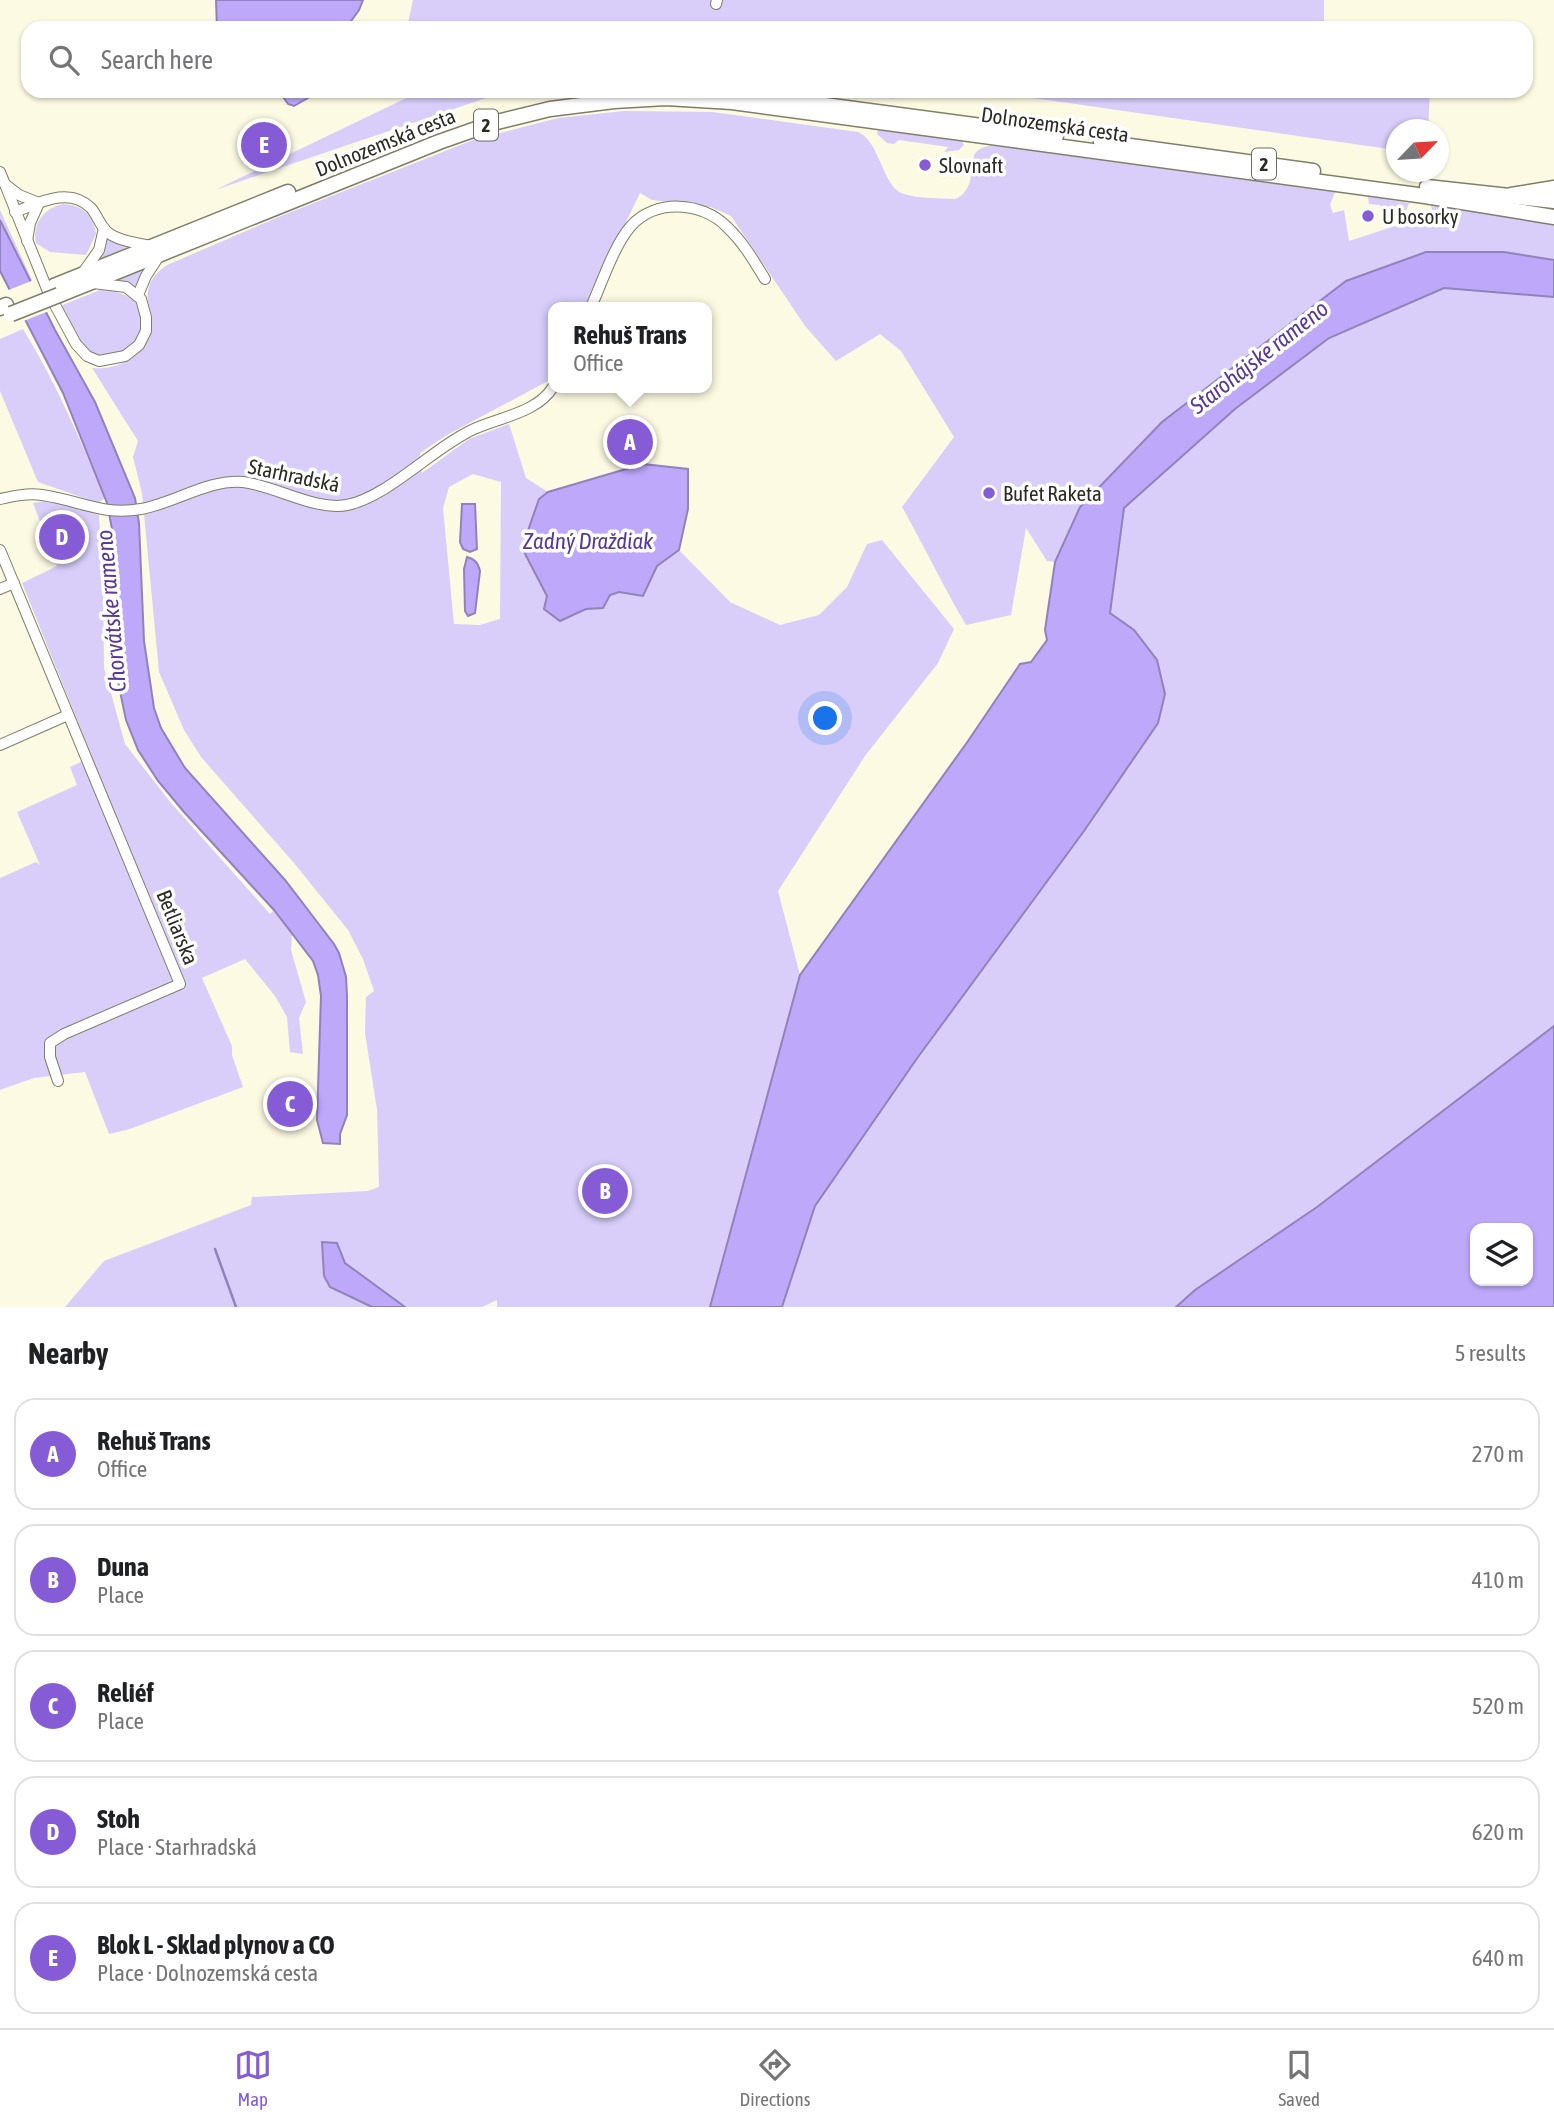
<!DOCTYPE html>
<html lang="en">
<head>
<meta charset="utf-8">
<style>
  body { margin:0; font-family:"Asap Condensed",sans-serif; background:#f6f6f6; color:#202124 }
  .controls { position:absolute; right:21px; bottom:21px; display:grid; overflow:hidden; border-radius:14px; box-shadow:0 2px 5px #0004 }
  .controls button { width:63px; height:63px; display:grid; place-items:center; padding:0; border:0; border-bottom:2px solid #e0e0e0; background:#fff; color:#202124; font:35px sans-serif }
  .compass { position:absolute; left:1386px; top:119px; width:63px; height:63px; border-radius:50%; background:#fff; box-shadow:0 2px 5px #0004; rotate:65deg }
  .you { position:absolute; left:826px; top:719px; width:24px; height:24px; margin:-18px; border:5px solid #fff; border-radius:50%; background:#1a73e8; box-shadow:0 0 0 10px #1a73e833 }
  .badge { display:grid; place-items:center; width:46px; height:46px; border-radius:50%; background:#855cd6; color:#fff; font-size:23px; font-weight:700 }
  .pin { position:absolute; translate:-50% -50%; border:4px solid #fff; box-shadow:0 2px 7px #0006 }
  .popup { position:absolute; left:548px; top:302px; width:164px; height:91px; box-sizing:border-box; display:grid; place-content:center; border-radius:14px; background:#fff; filter:drop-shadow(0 2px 5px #0005); font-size:23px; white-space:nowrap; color:#757577 }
  .popup b { font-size:26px; color:#202124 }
  .popup::after { content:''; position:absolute; left:50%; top:100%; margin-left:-14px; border:14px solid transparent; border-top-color:#fff }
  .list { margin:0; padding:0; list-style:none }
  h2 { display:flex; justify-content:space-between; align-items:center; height:91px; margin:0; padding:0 28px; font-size:30px }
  h2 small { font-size:23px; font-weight:400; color:#757577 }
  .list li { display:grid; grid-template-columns:46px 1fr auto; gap:21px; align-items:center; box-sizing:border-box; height:112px; margin:0 14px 14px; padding:0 14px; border:2px solid #e0e0e0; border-radius:21px }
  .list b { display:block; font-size:26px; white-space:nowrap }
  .list p { margin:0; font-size:23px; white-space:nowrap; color:#757577 }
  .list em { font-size:23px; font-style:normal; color:#757577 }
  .icon { flex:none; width:38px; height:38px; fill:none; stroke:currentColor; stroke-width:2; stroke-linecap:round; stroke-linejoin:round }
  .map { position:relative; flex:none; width:1554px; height:1307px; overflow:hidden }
  .search { position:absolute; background:#fff; box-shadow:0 2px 5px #0004; left:21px; right:21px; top:21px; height:77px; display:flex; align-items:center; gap:18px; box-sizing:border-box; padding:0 24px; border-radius:21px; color:#757577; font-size:26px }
  .sheet { height:721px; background:#fff }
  nav { display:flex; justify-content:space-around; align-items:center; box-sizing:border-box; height:98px; border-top:2px solid #e0e0e0; background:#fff; font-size:19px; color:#757577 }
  nav a { display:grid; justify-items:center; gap:4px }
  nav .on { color:#855cd6 }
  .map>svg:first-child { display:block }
  .green { fill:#d8cef9; fill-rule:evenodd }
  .water { fill:#bda8fa; stroke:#9282ba; stroke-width:2; fill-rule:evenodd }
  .pier { fill:#fdfae3 }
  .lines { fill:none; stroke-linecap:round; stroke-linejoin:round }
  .stream { stroke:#9282ba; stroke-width:2.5 }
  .minor-casing { stroke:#807d68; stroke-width:12 }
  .secondary-casing { stroke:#807d68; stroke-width:17 }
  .primary-casing { stroke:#807d68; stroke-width:17 }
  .minor { stroke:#fff; stroke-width:10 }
  .secondary { stroke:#fff; stroke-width:14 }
  .primary { stroke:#fff; stroke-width:14 }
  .primary-bridge-casing { stroke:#807d68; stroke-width:17; stroke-linecap:butt }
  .primary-bridge { stroke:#fff; stroke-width:14 }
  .poi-dot { fill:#855cd6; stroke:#fff; stroke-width:2.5 }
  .labels { text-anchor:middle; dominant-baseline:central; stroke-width:7; stroke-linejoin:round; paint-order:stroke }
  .shield { fill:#fff; stroke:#6b6b65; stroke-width:2 }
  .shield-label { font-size:19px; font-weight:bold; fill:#2c2b23 }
  .street-label { font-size:21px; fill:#2c2b23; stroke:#fff }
  .poi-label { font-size:21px; fill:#2c2b23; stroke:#fff; text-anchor:start }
  .water-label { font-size:23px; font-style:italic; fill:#593997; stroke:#fff }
</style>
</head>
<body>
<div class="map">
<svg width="1554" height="1307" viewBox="0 0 1554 1307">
  <rect width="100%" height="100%" fill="#fdfae3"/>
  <g class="green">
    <polygon points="413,0 1324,0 1324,28 407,28"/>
    <polygon points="421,91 519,91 498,94 215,190"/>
    <polygon points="826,91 873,93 887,91 895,99"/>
    <polygon points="984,91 1430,91 1428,129 1396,130 1396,150"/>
    <path d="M624,111L712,112L858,132C881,142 882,188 904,194C919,199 939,198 955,199C973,192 971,172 974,155C982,143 993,146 1005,147L1335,192L1330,205L1333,213L1344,210L1349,241L1398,225L1380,205L1369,204L1368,197L1409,203L1406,211L1410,221L1430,218L1433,212L1431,206L1554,222V260L1504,252L1346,281L1162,422L1080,507L1055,562L1047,561L1026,528L1011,615L966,625C943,586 924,546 902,507L954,437L901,351L880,334L836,361L805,326L731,216L711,207L652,200L640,193L585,307H553V371L548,381L447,435L420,453L422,473L469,439L509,424L526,478L548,492L539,499L522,548L547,596L574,616L586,609L602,608L610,595L619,592L643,596L657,566L679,550L730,602L780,625L819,615L847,587L867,544L882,540L954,629L938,663L865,756L778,891L800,975L710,1307H497V1300L482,1307H405L345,1263L322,1242C321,1292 332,1287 372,1307H65L104,1261L251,1205L252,1197L368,1191L379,1187L377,1110L365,1033L366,997L374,991L363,959L348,930L294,863L201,757L184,730L159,672L142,493L133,457L138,441L92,368C122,371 154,351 152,318C151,309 146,300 148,291C149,280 158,271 167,265L281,216L473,140L558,118ZM473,474L501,482L500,619L480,625L454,624L443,508L449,487Z"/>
    <polygon points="878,130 962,141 964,145 959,150 944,152 948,147 899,140 894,144 887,143 877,134"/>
    <path d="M63,204C82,205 93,215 96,234L86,255L50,252L36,243C32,224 44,208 63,204Z"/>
    <polygon points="0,210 32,280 30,281 0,220"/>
    <polygon points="108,238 128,247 99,259"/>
    <polygon points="145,269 136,290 118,280"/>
    <polygon points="1444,288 1554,297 1554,1026 1317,1207 1195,1290 1176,1307 783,1307 815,1206 918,1057 1084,831 1134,630 1110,613 1124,508 1235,409 1329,338"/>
    <path d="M100,290C180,294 130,378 90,352C76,343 68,321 60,306Z"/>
    <path d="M23,329C57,384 80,440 105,498L98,503L38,482L0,391V339Z"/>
    <polygon points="51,500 99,515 103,581 104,668 125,744 171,803 270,914 274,910 292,932 291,950 306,1002 299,1018 303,1054 290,1052 287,1017 275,996 245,959 202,978 232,1046 232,1055 243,1087 130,1129 109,1134 85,1072 34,1078 0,1090 0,878 36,862 40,865 17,812 77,785 70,767 92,757 22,583 57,566 33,503"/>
  </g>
  <g class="water">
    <polygon points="216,0 363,0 359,10 346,28 217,28"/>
    <polygon points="279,91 320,91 294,106 288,104"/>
    <polygon points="0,220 55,330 95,402 135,498 139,523 144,641 154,708 161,728 185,768 285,880 334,944 339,953 346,977 347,996 347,1115 340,1134 340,1144 323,1143 317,1120 321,996 318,975 313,961 274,910 184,812 158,781 138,750 126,720 117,677 114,634 112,529 107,503 63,393 0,271"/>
    <polygon points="1426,252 1504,252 1554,260 1554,297 1444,288 1329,338 1235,409 1124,508 1110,613 1134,630 1157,660 1165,694 1158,723 1084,831 918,1057 815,1206 782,1307 710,1307 800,975 968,741 1020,664 1031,662 1047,640 1045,630 1055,562 1080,507 1162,422 1346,281"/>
    <polygon points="643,464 688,469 688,509 679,550 657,566 643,596 619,592 610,595 603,608 586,609 560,621 544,609 547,596 522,548 539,499 548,492"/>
    <polygon points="462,504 475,504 477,549 470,552 463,549 460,542"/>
    <path d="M467,557C475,559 478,563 480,571L475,613L468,616L465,611L464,569Z"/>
    <path d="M1554,1026V1307H1176L1195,1290L1317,1207ZM1475,1228H1528V1281H1475Z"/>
    <polygon points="322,1242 337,1243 345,1263 405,1307 372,1307 330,1287 324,1276"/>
  </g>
  <polygon class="pier" points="34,280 49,311 21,322 6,291"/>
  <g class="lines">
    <polyline class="stream" points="215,1249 236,1307"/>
    <g class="minor-casing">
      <g id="minor">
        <polyline points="716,4 717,0"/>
        <polyline points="0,172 49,294 76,344 87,356 99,361 125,356 139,345 146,331 146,317 141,299 126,287 93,283"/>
        <polyline points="6,185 19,195 39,203"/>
        <path d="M15,212C39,203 69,186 91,208C97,215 100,225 106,231C117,241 137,243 152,246"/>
        <polyline points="27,241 30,223 39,203"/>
        <polyline points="82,274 99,250 104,228"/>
        <polyline points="138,295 146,276 159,256"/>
        <path d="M591,307C602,283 614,245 631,226C655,199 702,201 727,227C743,242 754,261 765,279"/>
        <path d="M0,499C14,496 28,493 42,495C79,500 102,516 141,509C175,503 208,479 243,482C276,486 315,511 347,505C388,497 434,447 474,429C500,417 537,413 553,387"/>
        <polyline points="0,550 180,984 64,1034 50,1043 50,1057 58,1081"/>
        <polyline points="0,589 14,583"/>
        <polyline points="0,745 68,715"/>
      </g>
    </g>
    <g class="secondary-casing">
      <polyline id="secondary" points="1511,195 1554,188"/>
    </g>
    <g class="primary-casing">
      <g id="primary">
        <polyline points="721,91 1056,136"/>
        <polyline points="1101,142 1313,171"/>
        <polyline points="1427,187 1554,201"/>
        <polyline points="54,286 288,192"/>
        <polyline points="59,295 439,142 493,123 550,109 614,101 666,98 732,102 1425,196 1554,217"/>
        <polyline points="0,308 6,305"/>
      </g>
    </g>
    <use href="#minor" class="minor"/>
    <use href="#secondary" class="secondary"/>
    <use href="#primary" class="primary"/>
    <g class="primary-bridge-casing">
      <polyline id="primary-bridge" points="11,314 59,295"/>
    </g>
    <use href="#primary-bridge" class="primary-bridge"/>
  </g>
  <g class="poi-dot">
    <circle cx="925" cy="165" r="7"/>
    <circle cx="1368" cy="216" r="7"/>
    <circle cx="989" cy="493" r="7"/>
  </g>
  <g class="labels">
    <g class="shield">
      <rect x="474" y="109.5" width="24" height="31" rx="5"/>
      <rect x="1252" y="148.5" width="24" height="31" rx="5"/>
    </g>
    <g class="shield-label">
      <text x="486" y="125">2</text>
      <text x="1264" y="164">2</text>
    </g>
    <g class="street-label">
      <text transform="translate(1055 124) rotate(8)">Dolnozemská cesta</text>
      <text transform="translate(385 142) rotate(-22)">Dolnozemská cesta</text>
      <text transform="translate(294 475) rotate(12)">Starhradská</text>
      <text transform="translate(178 927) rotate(68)">Betliarska</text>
    </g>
    <g class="poi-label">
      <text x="939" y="165">Slovnaft</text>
      <text x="1382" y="216">U bosorky</text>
      <text x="1003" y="493">Bufet Raketa</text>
    </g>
    <g class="water-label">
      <text transform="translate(1259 357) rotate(-38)">Starohájske rameno</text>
      <text x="588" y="541">Zadný Draždiak</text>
      <text transform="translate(111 611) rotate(-95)">Chorvátske rameno</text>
    </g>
  </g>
</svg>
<div class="controls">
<button><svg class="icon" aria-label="layers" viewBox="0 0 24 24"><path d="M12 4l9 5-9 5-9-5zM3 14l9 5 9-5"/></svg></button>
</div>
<svg class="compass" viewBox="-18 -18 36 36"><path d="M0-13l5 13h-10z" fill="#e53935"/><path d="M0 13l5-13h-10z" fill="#757577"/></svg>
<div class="you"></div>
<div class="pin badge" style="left:630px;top:442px">A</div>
<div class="popup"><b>Rehuš Trans</b>Office</div>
<div class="pin badge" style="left:605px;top:1191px">B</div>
<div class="pin badge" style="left:290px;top:1104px">C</div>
<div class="pin badge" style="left:62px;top:537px">D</div>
<div class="pin badge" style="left:264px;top:145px">E</div>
<div class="search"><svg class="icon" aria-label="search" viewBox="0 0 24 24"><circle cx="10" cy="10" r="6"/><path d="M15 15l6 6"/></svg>Search here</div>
</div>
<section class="sheet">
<h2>Nearby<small>5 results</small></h2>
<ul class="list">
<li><span class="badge">A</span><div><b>Rehuš Trans</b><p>Office</p></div><em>270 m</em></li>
<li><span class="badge">B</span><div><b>Duna</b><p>Place</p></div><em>410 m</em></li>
<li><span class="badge">C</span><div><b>Reliéf</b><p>Place</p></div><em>520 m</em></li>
<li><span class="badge">D</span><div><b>Stoh</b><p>Place · Starhradská</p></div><em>620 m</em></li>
<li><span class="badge">E</span><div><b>Blok L - Sklad plynov a CO</b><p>Place · Dolnozemská cesta</p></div><em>640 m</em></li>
</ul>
</section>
<nav>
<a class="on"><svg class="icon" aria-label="map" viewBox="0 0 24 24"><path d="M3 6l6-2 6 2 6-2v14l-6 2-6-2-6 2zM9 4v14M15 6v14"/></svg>Map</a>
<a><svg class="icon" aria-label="directions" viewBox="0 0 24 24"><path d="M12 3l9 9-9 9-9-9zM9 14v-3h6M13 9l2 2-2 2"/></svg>Directions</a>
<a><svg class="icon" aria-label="saved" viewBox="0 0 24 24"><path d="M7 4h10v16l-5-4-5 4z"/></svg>Saved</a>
</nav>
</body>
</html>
